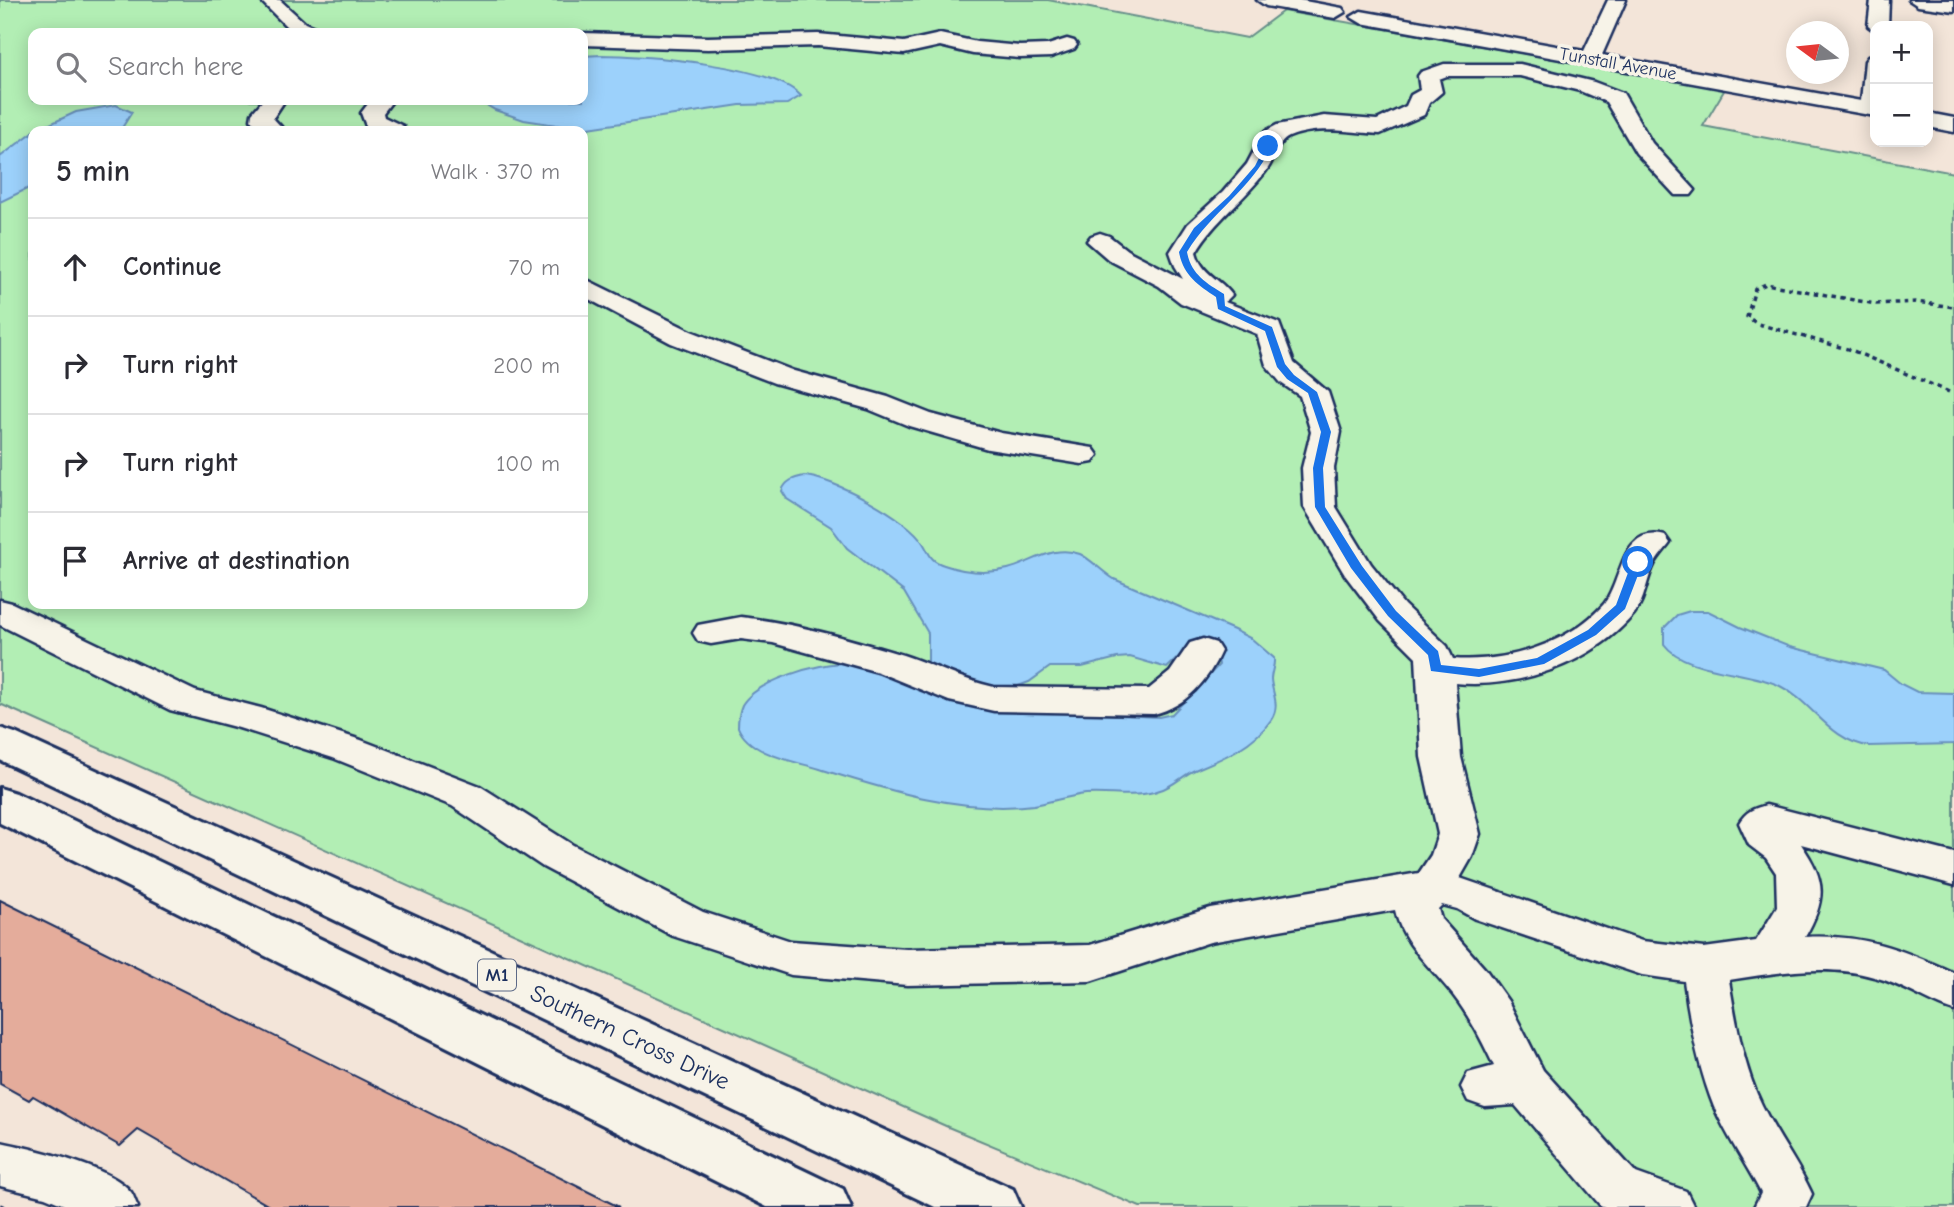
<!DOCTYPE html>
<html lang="en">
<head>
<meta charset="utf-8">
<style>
  body { margin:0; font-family:"Comic Neue",sans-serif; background:#f2f2f3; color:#2b2b33 }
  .controls { position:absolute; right:21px; top:21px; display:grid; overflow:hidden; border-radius:14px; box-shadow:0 4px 18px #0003 }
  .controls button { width:63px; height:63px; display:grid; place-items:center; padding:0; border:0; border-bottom:2px solid #e1e1e2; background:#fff; color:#2b2b33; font:35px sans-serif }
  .compass { position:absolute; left:1786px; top:21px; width:63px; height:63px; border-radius:50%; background:#fff; box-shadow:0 4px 18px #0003; rotate:285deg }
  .stop { position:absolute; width:21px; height:21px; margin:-16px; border:5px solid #1a73e8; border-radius:50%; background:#fff }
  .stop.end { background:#1a73e8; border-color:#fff; box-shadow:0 2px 7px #0008 }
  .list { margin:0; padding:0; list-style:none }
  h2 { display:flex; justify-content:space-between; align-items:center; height:91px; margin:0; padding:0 28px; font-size:30px }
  h2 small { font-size:23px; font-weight:400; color:#7c7c81 }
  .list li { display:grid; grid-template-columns:46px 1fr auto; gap:21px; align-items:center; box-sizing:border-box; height:98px; padding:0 28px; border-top:2px solid #e1e1e2 }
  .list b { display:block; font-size:26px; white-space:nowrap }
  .list em { font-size:23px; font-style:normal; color:#7c7c81 }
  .icon { flex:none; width:38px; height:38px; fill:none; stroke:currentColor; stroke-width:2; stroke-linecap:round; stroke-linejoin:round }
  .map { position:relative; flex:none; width:1954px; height:1207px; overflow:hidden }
  .search { position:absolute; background:#fff; box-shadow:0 4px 18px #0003; left:28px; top:28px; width:560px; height:77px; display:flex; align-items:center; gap:18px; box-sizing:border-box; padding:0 24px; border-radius:14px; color:#7c7c81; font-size:26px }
  .panel { position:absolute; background:#fff; box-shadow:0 4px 18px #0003; left:28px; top:126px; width:560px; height:483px; border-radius:14px }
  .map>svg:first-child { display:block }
  .green { fill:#b2eeb4; stroke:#668e89; stroke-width:2; fill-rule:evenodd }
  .water { fill:#9cd1fb; stroke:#6890bc; stroke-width:2 }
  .building { fill:#e4ac9b; stroke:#1b2f5e; stroke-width:2 }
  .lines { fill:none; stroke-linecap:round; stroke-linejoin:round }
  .minor-casing { stroke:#1b2f5e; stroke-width:5 }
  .highway-casing { stroke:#1b2f5e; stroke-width:6 }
  .path-far1 { stroke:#1b2f5e; stroke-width:3.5; stroke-dasharray:4.5 4.5; stroke-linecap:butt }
  .path { stroke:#1b2f5e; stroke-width:5; stroke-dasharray:7 7; stroke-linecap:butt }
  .minor { fill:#f7f3e8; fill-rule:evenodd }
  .highway { fill:#f7f3e8; fill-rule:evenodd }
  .route { fill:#1a73e8 }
  .labels { text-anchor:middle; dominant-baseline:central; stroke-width:7; stroke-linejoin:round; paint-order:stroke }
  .far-street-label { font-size:18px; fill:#1b2f5e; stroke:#f7f3e8 }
  .shield { fill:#f7f3e8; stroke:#5d6a87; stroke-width:2 }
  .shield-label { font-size:19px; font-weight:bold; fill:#1b2f5e }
  .near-street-label { font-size:24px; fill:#1b2f5e; stroke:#f7f3e8 }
</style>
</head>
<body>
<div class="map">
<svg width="1954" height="1207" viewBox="0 0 1954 1207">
  <rect width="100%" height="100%" fill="#f3e5d9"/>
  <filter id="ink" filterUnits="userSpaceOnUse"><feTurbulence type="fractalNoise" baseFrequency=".0143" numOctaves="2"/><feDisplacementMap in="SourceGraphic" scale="14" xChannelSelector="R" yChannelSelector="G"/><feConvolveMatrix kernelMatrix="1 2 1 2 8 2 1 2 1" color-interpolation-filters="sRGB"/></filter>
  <g filter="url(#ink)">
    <path class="green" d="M0,0H1048L1247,38L1283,11L1725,89L1703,126L1954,173V1207H1140L948,1127L0,704ZM33,33H583V100H33ZM33,131H583V604H33Z"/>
    <g class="water">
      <path d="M601,55C643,55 773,65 801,96L787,104L740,105L582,129L524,120L495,110L478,100H583V56Z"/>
      <polygon points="116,105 132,112 120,131 35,131 76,112"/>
      <polygon points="33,132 33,186 0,202 0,157"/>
      <path d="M804,476C833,478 909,518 923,543C930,554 930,561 944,565C964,572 987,574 1008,569C1032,563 1053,544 1080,554C1088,557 1104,573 1114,579L1234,630L1252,639L1274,658C1275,666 1271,672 1271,679C1272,694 1281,705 1271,720C1254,745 1224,758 1197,769C1184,774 1174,786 1160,790C1137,799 1110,792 1086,794C1068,796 1051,802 1034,805C962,814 887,790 820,769C794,761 749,755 738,727C738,719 739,712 742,705C756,681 820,662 847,663L1000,709L1159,717L1172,714L1219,665L1217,652L1187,649L1167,668L1130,657L1117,658L1082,667H1050L1029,682L1010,689L979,688L928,664V633L904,592L847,548L831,527L787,499L782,491C785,481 794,478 804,476Z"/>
      <path d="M1690,611H1708L1740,627L1790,647L1884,670L1901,684L1917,692L1954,693V744L1869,746C1829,741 1813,702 1780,686C1749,670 1685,673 1664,644V628L1677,615Z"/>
    </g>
    <polygon class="building" points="0,900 619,1207 271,1207 138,1130 120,1146 33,1096 29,1100 0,1084"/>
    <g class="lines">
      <g class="minor-casing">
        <g id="minor">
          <polygon points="260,0 280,0 305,23 319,29 322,33 291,31"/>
          <polygon points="1257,0 1299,0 1342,8 1345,12 1335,18 1266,6"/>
          <polygon points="1608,0 1626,0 1602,55 1861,101 1865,61 1868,57 1875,55 1875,116 1361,23 1351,17 1361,11 1584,51"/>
          <polygon points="1871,0 1889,0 1888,26 1875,26 1875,31 1868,26"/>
          <polygon points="1909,0 1954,0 1954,11 1918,6"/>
          <polygon points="582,33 583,33 708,37 818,34 904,42 940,34 977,42 1020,46 1048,45 1067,39 1074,41 1077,45 1074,49 1051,57 1020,58 973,54 940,46 904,54 818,46 708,49 583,45"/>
          <path d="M1444,64H1520L1594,82L1623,93L1652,143L1695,190L1691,195H1675L1636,153L1606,102L1580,91L1520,76H1447L1439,79L1442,92L1429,103L1424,115L1380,134C1351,132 1317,125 1289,137C1276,143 1275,160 1266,171C1244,200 1214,221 1196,252C1202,275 1220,278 1232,295L1225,302L1279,323L1294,363L1328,392L1341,432L1334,468L1336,507L1371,564L1404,605L1447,646L1453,659C1505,663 1568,645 1604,604C1623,581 1620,525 1665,536L1670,543C1665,550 1658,557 1654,565C1646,580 1645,601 1634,614C1592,664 1518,689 1455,683L1461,757L1480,834L1472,857L1460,878L1642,941L1704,948L1756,941L1777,907L1776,873L1766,858L1749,845L1739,823C1746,811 1753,809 1766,805L1954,853V885L1801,844C1826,880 1827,899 1805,937C1864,934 1901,949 1954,973V1011C1927,1002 1902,984 1874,977C1828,963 1775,973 1729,980C1736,1022 1743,1066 1762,1105C1777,1136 1798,1163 1812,1194L1806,1207H1754L1761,1193C1746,1164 1727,1137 1714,1107C1698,1067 1690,1024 1684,981L1642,975L1475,919L1457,909L1442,905L1438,909L1441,919L1486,970L1508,1001L1543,1070L1636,1173L1686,1191L1694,1207H1605L1600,1205L1515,1105L1485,1107L1468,1101L1461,1087L1468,1073L1494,1066C1482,1041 1470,1017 1453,995C1432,968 1402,944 1395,910L1210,942L1090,981L907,985L791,975L673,936L543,867L452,806L333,758L239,728L170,710L0,625V600L12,603L195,691L261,708L361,740L480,786L573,845L703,912L791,941L907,949L1090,945L1210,908L1419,873L1431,855L1438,834L1421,757L1416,657L1380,621L1345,575L1304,507L1302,468L1311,432L1300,396L1281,383L1266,365L1257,334L1181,303L1159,286L1109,260L1087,241L1091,236L1100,233L1109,236L1127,250L1183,279L1175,266L1170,252L1188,224L1223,192L1247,164L1264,132L1277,125L1324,116L1377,120L1406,106L1411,95L1420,90L1418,76L1421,72Z"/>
          <polygon points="263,100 285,100 273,118 285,131 261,131 251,120 252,113"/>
          <polygon points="371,100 393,100 383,113 384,117 403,126 406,131 378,131 366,126 361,113"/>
          <polygon points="1928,113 1954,118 1954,132 1928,127"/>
          <polygon points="583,278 691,331 794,371 888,397 931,414 1001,433 1093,448 1098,455 1093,462 1082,464 988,449 909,426 868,409 774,383 671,343 583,296"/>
          <path d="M741,617C795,623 850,639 903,655C934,665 962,680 994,687L1149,689L1170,672L1190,643L1203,639L1216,643L1221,651C1208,681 1186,706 1154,714L994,711L949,701L878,672L773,643L741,639L711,644L698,641L693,633L698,625Z"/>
          <path d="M0,1142C30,1148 113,1167 131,1192C134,1196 135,1202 138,1207H69L45,1197L0,1186Z"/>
        </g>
      </g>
      <g class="highway-casing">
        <g id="highway">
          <polygon points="0,728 15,733 1013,1189 1021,1207 935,1207 0,760"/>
          <polygon points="0,788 16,793 843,1189 851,1207 767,1207 0,823"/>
        </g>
      </g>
      <polyline class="path-far1" points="1949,392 1851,350 1758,324 1747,317 1755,289 1766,284 1876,304 1916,302 1954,307"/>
      <polyline class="path" points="0,1206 4,1207"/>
      <use href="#minor" class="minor"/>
      <use href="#highway" class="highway"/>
    </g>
  </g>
  <path class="route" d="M1266,144L1272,146C1250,191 1212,211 1187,252C1191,274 1206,283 1224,294L1225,306L1272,327L1285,364L1294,375L1317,392L1331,432L1323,468L1325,507L1362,566L1396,611L1438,651L1441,665L1479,669L1537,658L1588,630L1616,605L1632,562L1642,560L1643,562L1625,609L1596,635L1544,664L1479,677L1431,671L1428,655L1388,616L1351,568L1315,507L1313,468L1321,432L1308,393L1287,379L1277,367L1265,331L1218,309L1216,297C1198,285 1183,275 1179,252L1194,228L1229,196L1255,166Z"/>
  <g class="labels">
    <g class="far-street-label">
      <text transform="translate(1618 64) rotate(10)">Tunstall Avenue</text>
    </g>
    <rect class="shield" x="478" y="959.5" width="38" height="31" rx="5"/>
    <g class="shield-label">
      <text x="497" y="975">M1</text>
    </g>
    <g class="near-street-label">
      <text transform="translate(630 1037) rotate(25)">Southern Cross Drive</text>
    </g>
  </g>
</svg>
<div class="controls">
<button>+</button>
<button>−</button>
</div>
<svg class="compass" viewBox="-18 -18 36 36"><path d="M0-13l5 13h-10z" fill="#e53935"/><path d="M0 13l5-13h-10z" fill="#7c7c81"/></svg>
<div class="stop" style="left:1638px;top:562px"></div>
<div class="stop end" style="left:1268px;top:146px"></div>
<div class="search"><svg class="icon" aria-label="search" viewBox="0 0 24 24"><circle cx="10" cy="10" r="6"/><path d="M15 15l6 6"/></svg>Search here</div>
<section class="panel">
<h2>5 min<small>Walk · 370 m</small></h2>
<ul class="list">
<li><svg class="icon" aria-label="ahead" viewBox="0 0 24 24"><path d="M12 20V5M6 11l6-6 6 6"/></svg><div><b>Continue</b></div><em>70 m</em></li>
<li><svg class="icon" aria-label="right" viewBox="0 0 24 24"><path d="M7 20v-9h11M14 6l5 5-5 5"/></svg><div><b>Turn right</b></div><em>200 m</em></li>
<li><svg class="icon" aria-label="right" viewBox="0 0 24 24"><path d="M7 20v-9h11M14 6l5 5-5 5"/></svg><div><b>Turn right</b></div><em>100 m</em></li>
<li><svg class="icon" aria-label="arrive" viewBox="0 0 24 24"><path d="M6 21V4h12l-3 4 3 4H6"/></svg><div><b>Arrive at destination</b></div></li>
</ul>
</section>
</div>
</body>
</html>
